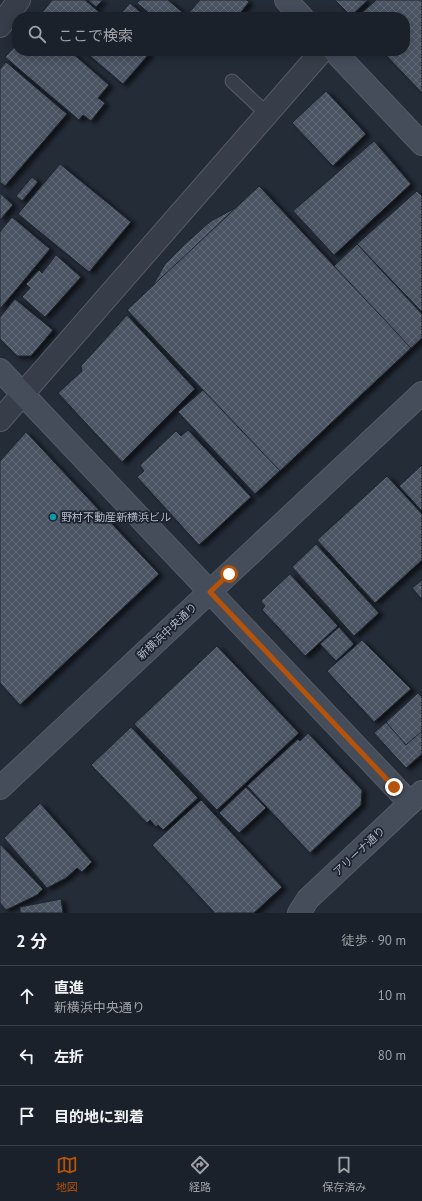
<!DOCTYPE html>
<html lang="ja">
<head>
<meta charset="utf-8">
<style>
  body { margin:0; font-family:"PT Sans","Noto Sans JP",sans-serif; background:#242932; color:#f1f3f6 }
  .stop { position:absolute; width:12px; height:12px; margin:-9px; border:3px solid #b45309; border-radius:50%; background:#fff }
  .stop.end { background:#b45309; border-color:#fff; box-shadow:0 1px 4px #0008 }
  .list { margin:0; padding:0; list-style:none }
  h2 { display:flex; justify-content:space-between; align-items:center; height:52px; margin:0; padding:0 16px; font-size:17px }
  h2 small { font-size:13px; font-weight:400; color:#a0a3a8 }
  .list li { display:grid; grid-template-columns:26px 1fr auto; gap:12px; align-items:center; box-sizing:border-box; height:60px; padding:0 16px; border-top:1px solid #393e47 }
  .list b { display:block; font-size:15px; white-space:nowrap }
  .list p { margin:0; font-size:13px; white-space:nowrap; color:#a0a3a8 }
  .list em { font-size:13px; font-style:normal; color:#a0a3a8 }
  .icon { flex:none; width:22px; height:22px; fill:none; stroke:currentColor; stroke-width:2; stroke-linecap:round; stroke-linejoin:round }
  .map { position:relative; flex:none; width:422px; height:913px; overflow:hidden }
  .search { position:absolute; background:#1b212a; box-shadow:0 2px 10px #0003; left:12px; right:12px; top:12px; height:44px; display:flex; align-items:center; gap:10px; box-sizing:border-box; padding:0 14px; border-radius:16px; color:#a0a3a8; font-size:15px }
  .sheet { height:232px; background:#1b212a }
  nav { display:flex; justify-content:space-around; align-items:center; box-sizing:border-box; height:56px; border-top:1px solid #393e47; background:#1b212a; font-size:11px; color:#a0a3a8 }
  nav a { display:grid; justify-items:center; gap:2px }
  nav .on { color:#b45309 }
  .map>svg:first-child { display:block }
  .building { fill:url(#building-cross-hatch); stroke:#1e2530; filter:url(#shadow) }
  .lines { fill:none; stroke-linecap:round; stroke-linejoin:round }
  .lane-casing { stroke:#555c67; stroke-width:15 }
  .street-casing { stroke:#555c67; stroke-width:24 }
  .secondary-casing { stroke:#555c67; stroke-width:24 }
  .lane { stroke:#373e49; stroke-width:13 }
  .street { stroke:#373e49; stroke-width:22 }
  .secondary { stroke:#454d5b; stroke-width:22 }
  .route { stroke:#b45309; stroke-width:5 }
  .culture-dot { fill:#0f9aa8; stroke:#1c232e; stroke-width:1.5 }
  .labels { text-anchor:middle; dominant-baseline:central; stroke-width:3.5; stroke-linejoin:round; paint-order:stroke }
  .poi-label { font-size:11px; fill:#b2b9c5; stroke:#1c232e; text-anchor:start }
  .street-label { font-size:11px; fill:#b2b9c5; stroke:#1c232e }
</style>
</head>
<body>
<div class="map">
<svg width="422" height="913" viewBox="0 0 422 913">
  <defs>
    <pattern id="building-cross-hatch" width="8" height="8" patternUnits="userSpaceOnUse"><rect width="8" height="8" fill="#4a5362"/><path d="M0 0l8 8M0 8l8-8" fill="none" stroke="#626a77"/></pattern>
    <filter id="shadow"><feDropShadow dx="4.5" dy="2.5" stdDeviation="2" flood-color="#0009"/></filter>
  </defs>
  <rect width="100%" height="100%" fill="#242c38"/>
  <g class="building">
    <polygon points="52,0 85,0 105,17 45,17 41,14"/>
    <polygon points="88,0 103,0 96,7"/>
    <polygon points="140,0 168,0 183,13 180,17 154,17 137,3"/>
    <polygon points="200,0 247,0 249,2 237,17 185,17"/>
    <polygon points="335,0 368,0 351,16"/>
    <polygon points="376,0 422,0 422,93 382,51 405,51 405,17 358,17"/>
    <polygon points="130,3 146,17 118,17"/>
    <polygon points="17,44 17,51 70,51 109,85 98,98 105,103 91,121 83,115 79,120 5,57"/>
    <polygon points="84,51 145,51 149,54 123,84"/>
    <polygon points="6,62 67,114 5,186 0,182 0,69"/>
    <polygon points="326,91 366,134 333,166 292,123"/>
    <polygon points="374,141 411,184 334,255 293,211"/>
    <polygon points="60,164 131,222 89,272 18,214"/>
    <polygon points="32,177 38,182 22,201 16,196"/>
    <polygon points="259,186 334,266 357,244 422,314 422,338 255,494 178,412 203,390 127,310 152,287 165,264 185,244 211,221 237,207"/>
    <polygon points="259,186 411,348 280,471 127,310"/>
    <polygon points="417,191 422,196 422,312 357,244"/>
    <polygon points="0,193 13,205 0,220"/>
    <polygon points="12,217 50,249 0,309 0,232"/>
    <polygon points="56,255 81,277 45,317 22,297 30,288 26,284 39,270 42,273"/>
    <polygon points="15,299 53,330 31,356 17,356 0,339 0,317"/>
    <polygon points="127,315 195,389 122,462 58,393 82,371 81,366"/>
    <polygon points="188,430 251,497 199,545 137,477 144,471 140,465 176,431 181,436"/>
    <polygon points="26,432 159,574 20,705 0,683 0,461"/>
    <polygon points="422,465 422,511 399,486"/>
    <polygon points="387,476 422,514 422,560 375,603 317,540"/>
    <polygon points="316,544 379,613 354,636 292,567"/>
    <polygon points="290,574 338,626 305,656 262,610 265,606 261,601"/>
    <polygon points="422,580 422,599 412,588"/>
    <polygon points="339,627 354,644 336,661 320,644"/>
    <polygon points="362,640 411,689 374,722 327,671"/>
    <polygon points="217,646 299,733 217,810 134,724"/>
    <polygon points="418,693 422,697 422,754 406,768 374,733"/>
    <polygon points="418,693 422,697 422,731 406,745 386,722"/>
    <polygon points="131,727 198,798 163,830 158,825 156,827 150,820 147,823 91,765"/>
    <polygon points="308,733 362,790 361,805 310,853 247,786 298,739 300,741"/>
    <polygon points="246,787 266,808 239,833 219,813"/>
    <polygon points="201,800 282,887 254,913 213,913 214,912 152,845"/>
    <polygon points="40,803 92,862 82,872 77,868 66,878 47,888 4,838"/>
    <polygon points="0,844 43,889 37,895 6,910 0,903"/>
    <polygon points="61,899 63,913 20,913 20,907"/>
  </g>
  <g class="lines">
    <g class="lane-casing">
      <polyline id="lane" points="232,81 267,114"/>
    </g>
    <g class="street-casing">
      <g id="street">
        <polyline points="0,26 19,0"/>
        <polyline points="0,420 322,51"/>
      </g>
    </g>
    <g class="secondary-casing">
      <g id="secondary">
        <polyline points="286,0 302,17"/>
        <polyline points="334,51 422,144"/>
        <polyline points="0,370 410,803"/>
        <polyline points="0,788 422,393"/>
        <polyline points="299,913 308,899 422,792"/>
      </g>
    </g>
    <use href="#lane" class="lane"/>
    <use href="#street" class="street"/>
    <use href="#secondary" class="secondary"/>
  </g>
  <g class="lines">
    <polyline class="route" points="229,574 210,592 394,787"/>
  </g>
  <circle class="culture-dot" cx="53" cy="517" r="4"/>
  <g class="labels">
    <g class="poi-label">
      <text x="61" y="517">野村不動産新横浜ビル</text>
    </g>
    <g class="street-label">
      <text transform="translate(167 631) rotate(-43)">新横浜中央通り</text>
      <text transform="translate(359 851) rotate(-43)">アリーナ通り</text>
    </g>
  </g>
</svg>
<div class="stop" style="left:229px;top:574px"></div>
<div class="stop end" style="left:394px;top:787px"></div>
<div class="search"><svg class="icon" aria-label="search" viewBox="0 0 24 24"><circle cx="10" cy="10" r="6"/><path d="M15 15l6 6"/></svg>ここで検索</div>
</div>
<section class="sheet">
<h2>2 分<small>徒歩 · 90 m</small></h2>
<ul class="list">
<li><svg class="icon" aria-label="ahead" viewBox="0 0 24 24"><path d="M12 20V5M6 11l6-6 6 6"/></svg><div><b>直進</b><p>新横浜中央通り</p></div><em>10 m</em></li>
<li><svg class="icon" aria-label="left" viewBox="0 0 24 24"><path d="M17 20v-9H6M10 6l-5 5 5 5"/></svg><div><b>左折</b></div><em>80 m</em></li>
<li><svg class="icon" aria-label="arrive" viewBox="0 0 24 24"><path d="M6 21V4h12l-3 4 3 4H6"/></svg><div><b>目的地に到着</b></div></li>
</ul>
</section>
<nav>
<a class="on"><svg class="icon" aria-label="map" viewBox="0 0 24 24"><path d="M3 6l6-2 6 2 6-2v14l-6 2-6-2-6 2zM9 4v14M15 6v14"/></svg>地図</a>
<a><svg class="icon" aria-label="directions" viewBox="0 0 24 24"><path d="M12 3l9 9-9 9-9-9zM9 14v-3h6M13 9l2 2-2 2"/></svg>経路</a>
<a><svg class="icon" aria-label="saved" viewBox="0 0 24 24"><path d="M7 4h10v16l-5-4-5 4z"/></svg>保存済み</a>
</nav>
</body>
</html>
